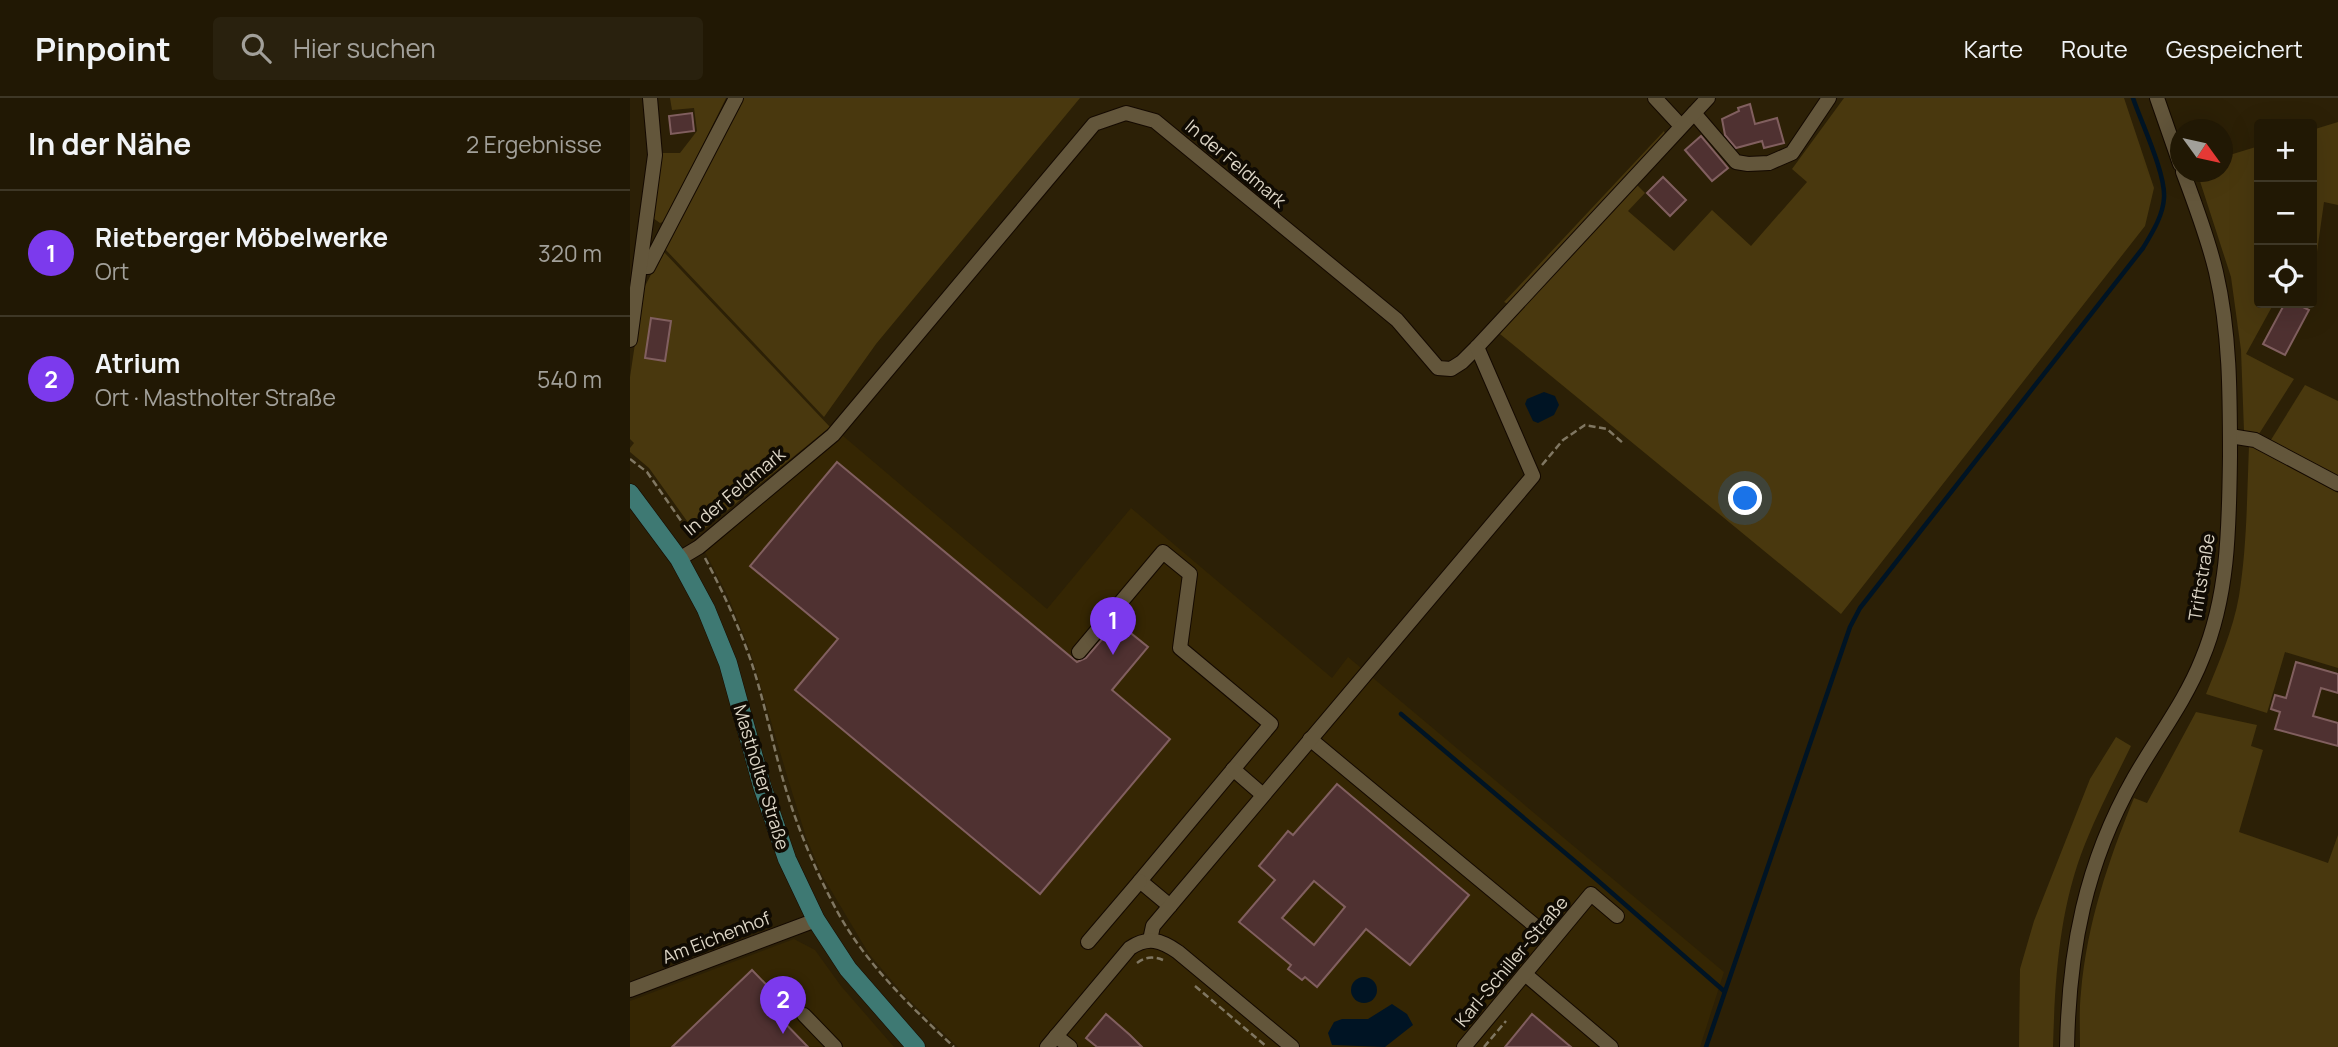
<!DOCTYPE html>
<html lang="de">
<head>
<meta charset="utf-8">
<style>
  body { margin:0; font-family:Manrope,sans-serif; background:#29210e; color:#f1f3f6 }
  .controls { position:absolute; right:21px; top:21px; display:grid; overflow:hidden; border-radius:7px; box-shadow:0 7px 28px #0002 }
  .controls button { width:63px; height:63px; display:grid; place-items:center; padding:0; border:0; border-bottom:2px solid #3e3726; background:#211804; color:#f1f3f6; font:35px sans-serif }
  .compass { position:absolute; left:1540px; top:21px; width:63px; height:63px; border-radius:50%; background:#211804; box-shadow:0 7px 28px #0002; rotate:123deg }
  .you { position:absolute; left:1116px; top:401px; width:24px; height:24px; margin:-18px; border:5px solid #fff; border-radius:50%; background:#1a73e8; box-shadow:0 0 0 10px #1a73e833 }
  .badge { display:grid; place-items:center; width:46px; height:46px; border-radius:50%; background:#7c3aed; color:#fff; font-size:23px; font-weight:700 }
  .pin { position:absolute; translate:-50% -58px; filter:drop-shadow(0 2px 4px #0008) }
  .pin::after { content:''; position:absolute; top:37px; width:24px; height:21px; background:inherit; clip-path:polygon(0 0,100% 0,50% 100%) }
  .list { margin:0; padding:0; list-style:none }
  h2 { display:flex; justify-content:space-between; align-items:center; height:91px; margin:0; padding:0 28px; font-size:30px }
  h2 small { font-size:23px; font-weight:400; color:#a2a09a }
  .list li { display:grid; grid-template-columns:46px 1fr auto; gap:21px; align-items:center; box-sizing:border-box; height:126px; padding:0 28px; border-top:2px solid #3e3726 }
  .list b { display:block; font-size:26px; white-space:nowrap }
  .list p { margin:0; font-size:23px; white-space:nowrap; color:#a2a09a }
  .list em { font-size:23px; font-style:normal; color:#a2a09a }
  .icon { flex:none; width:38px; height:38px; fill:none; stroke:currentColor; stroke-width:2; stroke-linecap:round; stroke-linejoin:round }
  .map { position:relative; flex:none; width:1708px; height:949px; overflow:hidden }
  header { display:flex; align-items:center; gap:42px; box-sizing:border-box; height:98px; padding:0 35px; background:#211804; border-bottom:2px solid #3e3726 }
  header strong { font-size:33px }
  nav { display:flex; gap:38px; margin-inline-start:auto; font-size:24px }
  .search { width:490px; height:63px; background:#29210e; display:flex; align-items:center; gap:18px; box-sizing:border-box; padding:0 24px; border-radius:7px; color:#a2a09a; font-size:26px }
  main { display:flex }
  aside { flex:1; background:#211804 }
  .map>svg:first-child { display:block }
  .built { fill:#352603 }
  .green { fill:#49380e }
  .water { fill:#001424 }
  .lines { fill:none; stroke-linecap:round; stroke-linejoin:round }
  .stream { stroke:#001424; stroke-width:4.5 }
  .building { fill:#4f3131; stroke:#815f5f; stroke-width:2; fill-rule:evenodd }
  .minor-casing { stroke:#140900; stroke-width:16 }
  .major-casing { stroke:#140900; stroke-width:19 }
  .path { stroke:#807762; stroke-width:2.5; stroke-dasharray:7 3.5; stroke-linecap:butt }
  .minor { stroke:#63563b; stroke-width:14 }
  .major { stroke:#3e7973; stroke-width:18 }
  .labels { text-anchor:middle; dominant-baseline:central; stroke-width:7; stroke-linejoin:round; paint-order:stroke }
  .street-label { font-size:18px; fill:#dcd5c6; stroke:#100b03 }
</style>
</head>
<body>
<header>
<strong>Pinpoint</strong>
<div class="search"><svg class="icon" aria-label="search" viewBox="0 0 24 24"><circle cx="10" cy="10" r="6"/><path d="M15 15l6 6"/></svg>Hier suchen</div>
<nav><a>Karte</a><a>Route</a><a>Gespeichert</a></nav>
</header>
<main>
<aside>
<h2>In der Nähe<small>2 Ergebnisse</small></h2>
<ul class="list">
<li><span class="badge">1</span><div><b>Rietberger Möbelwerke</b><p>Ort</p></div><em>320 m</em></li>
<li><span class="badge">2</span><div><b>Atrium</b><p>Ort · Mastholter Straße</p></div><em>540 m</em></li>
</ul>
</aside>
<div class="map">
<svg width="1708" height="949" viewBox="0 0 1708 949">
  <rect width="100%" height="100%" fill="#2c2006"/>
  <g class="built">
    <polygon points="212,337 417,511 501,410 702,580 718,559 1094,874 1070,949 328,949 275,898 239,856 192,777 176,739 158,681 120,552 98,498 74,452"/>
    <polygon points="164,841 185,852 211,888 264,949 0,949 0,903"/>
  </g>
  <g class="green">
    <polygon points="40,0 96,0 35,123 30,125 23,120 31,55 50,55 67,33 64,10 42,12"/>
    <polygon points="113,0 450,0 246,246 194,319 35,151"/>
    <polygon points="1214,0 1494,0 1524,90 1515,128 1211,516 870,236 882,219 1007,87 1015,95 998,113 1044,153 1082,112 1121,148 1177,84 1162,71"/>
    <polygon points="1708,24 1708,107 1694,104 1682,190 1682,32"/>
    <polygon points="1034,33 1036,38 880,207 874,204"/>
    <polygon points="1629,48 1629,205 1644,205 1616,256 1664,281 1627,339 1614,333 1611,252 1601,179 1567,74 1592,74 1593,59"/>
    <polygon points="33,153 200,329 67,437 19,370 0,354 0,350 4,345 0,341 0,279 13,192"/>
    <polygon points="1675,287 1708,303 1708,380 1639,345"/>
    <path d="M1619,347L1708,395V570L1655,554L1637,615L1576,596C1589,564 1603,532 1609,498C1617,449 1617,397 1619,347Z"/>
    <path d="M1566,614L1627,627L1621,648L1633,652L1609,734L1698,765L1708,737V949H1450C1450,931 1449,912 1451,894C1457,826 1478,763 1504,700L1517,705Z"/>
    <path d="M1486,639L1501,648C1485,681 1468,713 1455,746C1429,811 1425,880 1423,949H1389L1390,871L1404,823L1460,681Z"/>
  </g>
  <g class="water">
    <polygon points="914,294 925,298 929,307 924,317 908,325 903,323 895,306 897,301"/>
    <circle cx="734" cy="892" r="13"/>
    <polygon points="762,906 777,916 783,927 755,949 702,947 698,935 704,924 712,921 738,921"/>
  </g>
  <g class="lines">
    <g class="stream">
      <polyline points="771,616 966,781 1094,893"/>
      <path d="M1076,949L1220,529L1230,510L1513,150C1522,135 1533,118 1534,100C1536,76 1511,24 1503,0"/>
    </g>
  </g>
  <g class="building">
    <polygon points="1120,6 1125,26 1147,20 1154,45 1134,50 1132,43 1106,50 1095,37 1092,21 1109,13 1108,10"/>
    <polygon points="62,15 64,33 41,36 39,18"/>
    <polygon points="1071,38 1098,70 1082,83 1055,52"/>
    <polygon points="1033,79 1056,102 1040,118 1017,95"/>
    <polygon points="1655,205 1665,205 1679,212 1655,257 1633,246"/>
    <polygon points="21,220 41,223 35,263 15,260"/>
    <polygon points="207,364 447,564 456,560 487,524 518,549 482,592 540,641 410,796 165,592 208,541 120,468"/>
    <polygon points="1666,564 1708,576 1708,595 1691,590 1683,618 1708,625 1708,648 1645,631 1650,614 1641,611 1645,597 1656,600"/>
    <path d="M707,686L839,797L780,867L736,831L687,889L675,879L672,882L658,871L661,867L609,824L645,782L629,768L658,733L663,737ZM684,783L715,809L684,847L652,820Z"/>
    <polygon points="122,872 159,910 149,919 178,949 42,949"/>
    <polygon points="476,916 500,937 512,949 467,949 456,940"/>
    <polygon points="902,916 922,933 941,949 875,949"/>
  </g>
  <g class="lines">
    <g class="minor-casing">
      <g id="minor">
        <polyline points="1025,0 1051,28"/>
        <polyline points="1527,0 1550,66"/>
        <polyline points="1064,15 1106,64 1118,66 1139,65 1162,55 1199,0"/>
        <polyline points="11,169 18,169 106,0"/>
        <polyline points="0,242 25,57 20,0"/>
        <polyline points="1600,338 1625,342 1708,386"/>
        <polyline points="49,461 69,449 203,337 464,26 496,15 525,23 767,222 808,270 821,271 832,264 847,249 1078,0"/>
        <polyline points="449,554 533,454 560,476 550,550 641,626 510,783 540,808"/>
        <polyline points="680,641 909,831"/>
        <polyline points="603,671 633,697"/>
        <polyline points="520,842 523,828 903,378 847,249"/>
        <polyline points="458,844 510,783"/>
        <polyline points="895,876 981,949"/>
        <polyline points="0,892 186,822"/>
        <polyline points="174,917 205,949"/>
        <polyline points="426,938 440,949"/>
        <path d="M417,949L500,850C518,838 531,842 548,854L662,949"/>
        <polyline points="834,949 961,796 987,818"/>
        <path d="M1437,949C1439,852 1455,766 1504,680C1526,641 1555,604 1572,561C1599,496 1599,428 1600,358C1600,297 1600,234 1586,174C1578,140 1565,106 1553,74"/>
      </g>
    </g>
    <g class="major-casing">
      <polyline id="major" points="0,395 49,461 76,511 98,565 132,688 157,761 186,822 218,871 286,949"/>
    </g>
    <g class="path">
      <polyline points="0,361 17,374 61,437"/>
      <polyline points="912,367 933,342 955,327 977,331 993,345"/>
      <path d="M75,460C91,490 105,520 117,552C133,595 141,641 154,685C167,729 185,772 207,813C236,866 280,908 324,949"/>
      <path d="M507,865C515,859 523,858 533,862"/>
      <polyline points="565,888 637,949"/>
      <polyline points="854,949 876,923"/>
    </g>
    <use href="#minor" class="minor"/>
    <use href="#major" class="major"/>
  </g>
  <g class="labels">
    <g class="street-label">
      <text transform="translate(606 65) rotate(40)">In der Feldmark</text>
      <text transform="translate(104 393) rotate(-40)">In der Feldmark</text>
      <text transform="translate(1571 479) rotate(-81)">Triftstraße</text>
      <text transform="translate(132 679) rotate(73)">Mastholter Straße</text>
      <text transform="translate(86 839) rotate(-21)">Am Eichenhof</text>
      <text transform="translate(881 863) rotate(-50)">Karl-Schiller-Straße</text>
    </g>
  </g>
</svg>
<div class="controls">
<button>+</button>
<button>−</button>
<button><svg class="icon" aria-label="locate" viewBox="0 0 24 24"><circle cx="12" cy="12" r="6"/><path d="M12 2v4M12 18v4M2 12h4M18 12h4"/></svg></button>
</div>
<svg class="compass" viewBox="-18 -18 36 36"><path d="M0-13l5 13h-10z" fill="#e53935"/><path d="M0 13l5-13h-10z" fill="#a2a09a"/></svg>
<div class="you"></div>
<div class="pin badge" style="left:483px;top:557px">1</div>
<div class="pin badge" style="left:153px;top:936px">2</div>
</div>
</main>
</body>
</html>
